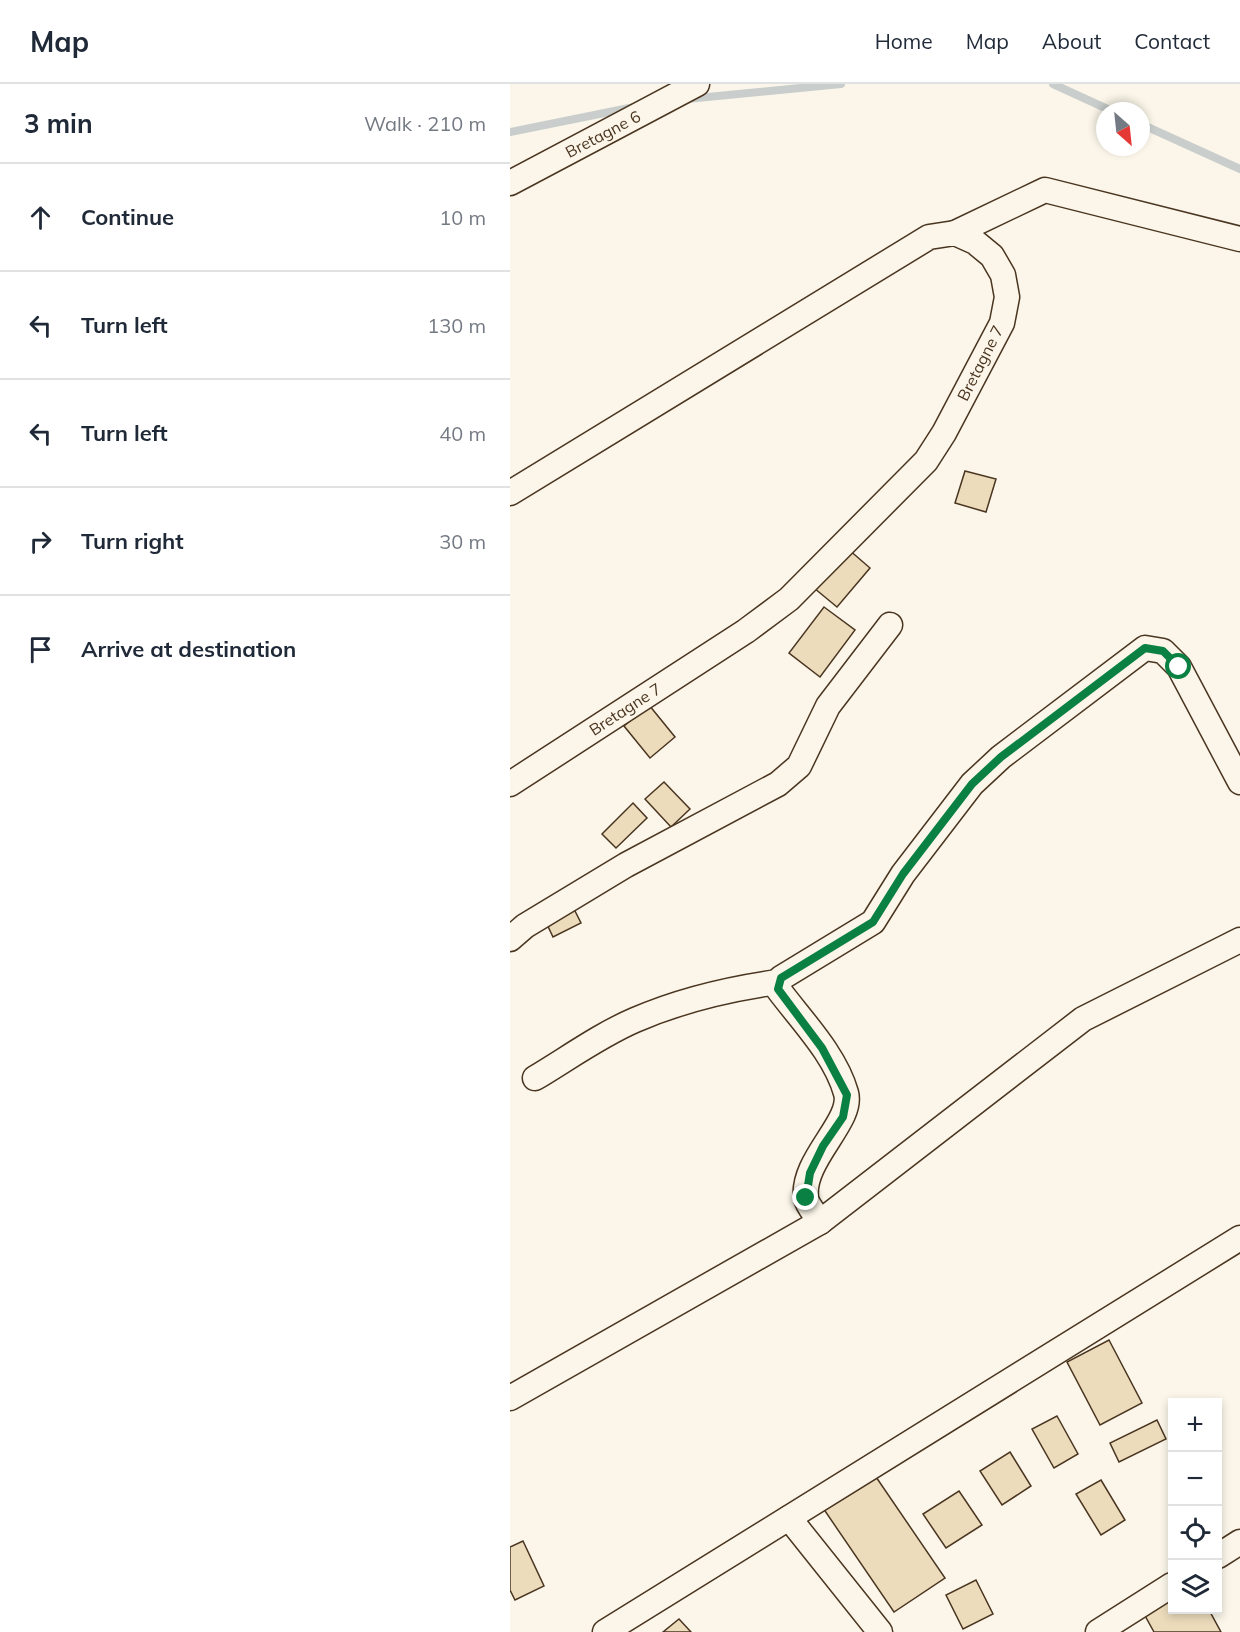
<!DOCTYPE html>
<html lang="en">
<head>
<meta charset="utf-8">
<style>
  body { margin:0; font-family:Mulish,sans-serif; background:#f2f2f3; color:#1f2937 }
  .controls { position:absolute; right:18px; bottom:18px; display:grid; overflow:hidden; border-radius:0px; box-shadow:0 3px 9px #0003 }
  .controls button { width:54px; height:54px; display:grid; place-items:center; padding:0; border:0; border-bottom:2px solid #e0e1e3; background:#fff; color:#1f2937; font:30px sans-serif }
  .compass { position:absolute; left:586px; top:18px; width:54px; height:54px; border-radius:50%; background:#fff; box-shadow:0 3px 9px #0003; rotate:153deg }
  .stop { position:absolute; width:18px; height:18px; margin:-14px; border:4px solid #0b8043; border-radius:50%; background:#fff }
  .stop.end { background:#0b8043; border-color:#fff; box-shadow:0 2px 6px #0008 }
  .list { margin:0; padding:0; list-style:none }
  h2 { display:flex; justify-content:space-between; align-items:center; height:78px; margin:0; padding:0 24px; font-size:26px }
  h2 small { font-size:20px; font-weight:400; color:#747a83 }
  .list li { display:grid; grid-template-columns:39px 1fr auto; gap:18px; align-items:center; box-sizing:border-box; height:108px; padding:0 24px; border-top:2px solid #e0e1e3 }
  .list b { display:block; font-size:22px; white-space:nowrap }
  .list em { font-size:20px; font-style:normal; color:#747a83 }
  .icon { flex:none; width:33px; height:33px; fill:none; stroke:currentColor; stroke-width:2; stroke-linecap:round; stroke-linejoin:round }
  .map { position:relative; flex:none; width:730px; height:1548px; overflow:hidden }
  header { display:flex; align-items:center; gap:36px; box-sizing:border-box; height:84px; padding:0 30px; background:#fff; border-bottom:2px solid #e0e1e3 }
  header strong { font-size:28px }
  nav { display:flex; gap:33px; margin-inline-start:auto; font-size:21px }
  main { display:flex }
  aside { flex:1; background:#fff }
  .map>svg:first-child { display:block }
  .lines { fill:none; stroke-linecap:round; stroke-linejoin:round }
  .stream { stroke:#c9cecd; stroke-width:8 }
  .building { fill:#ecdcbc; stroke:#4a3520; stroke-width:1.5 }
  .street-casing { stroke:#4a3520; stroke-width:27 }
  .street { stroke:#fbf6e9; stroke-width:24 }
  .route { stroke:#0b8043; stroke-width:8 }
  .labels { text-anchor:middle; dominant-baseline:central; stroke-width:4.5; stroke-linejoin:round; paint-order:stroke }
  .street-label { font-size:16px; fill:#4a3520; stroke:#fbf6e9 }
</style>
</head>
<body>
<header>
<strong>Map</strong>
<nav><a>Home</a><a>Map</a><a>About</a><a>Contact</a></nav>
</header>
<main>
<aside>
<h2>3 min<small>Walk · 210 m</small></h2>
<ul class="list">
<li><svg class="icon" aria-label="ahead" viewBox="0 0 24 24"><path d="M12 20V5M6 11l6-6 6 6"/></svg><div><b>Continue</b></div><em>10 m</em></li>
<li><svg class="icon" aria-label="left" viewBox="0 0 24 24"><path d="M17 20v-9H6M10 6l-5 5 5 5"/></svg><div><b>Turn left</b></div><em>130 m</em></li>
<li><svg class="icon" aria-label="left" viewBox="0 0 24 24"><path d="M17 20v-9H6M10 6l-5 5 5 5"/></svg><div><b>Turn left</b></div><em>40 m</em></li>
<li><svg class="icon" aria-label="right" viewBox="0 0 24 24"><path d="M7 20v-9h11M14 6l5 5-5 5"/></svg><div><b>Turn right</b></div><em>30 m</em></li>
<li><svg class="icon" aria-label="arrive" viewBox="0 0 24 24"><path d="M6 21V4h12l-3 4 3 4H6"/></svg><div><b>Arrive at destination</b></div></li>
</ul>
</aside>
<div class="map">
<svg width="730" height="1548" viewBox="0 0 730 1548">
  <rect width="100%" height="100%" fill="#fbf6e9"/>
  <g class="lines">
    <g class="stream">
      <polyline points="543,0 602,27"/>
      <polyline points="177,15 331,0"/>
      <polyline points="631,40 730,85"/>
      <polyline points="0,48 124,23"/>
    </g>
  </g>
  <g class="building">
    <polygon points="455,387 486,395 476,428 445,419"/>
    <polygon points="338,465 360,484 327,523 304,504"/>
    <polygon points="314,523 345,546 310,593 279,569"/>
    <polygon points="139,621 165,653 140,674 114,642"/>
    <polygon points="154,698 180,725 161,743 135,715"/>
    <polygon points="123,719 137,734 106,764 92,750"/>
    <polygon points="63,823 71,839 43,853 35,836"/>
    <polygon points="599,1256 632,1319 590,1341 557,1278"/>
    <polygon points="547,1332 568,1370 544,1384 522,1345"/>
    <polygon points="647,1336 656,1355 609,1378 600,1359"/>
    <polygon points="500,1368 521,1402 492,1421 470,1387"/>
    <polygon points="364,1390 435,1494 384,1528 313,1424"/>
    <polygon points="591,1396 615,1436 591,1451 566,1410"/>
    <polygon points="449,1407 472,1441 436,1464 413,1430"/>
    <polygon points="13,1457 34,1502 5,1516 0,1506 0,1463"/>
    <polygon points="466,1496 483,1530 453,1545 436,1511"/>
    <polygon points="662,1512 662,1526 699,1526 711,1548 644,1548 633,1528"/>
    <polygon points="169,1535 181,1548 153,1548"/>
  </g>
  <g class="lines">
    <g class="street-casing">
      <g id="street">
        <path id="s1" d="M0,99L187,0"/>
        <polyline points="445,149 535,106 730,155"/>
        <polyline points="0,409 419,153 445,149 465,158 482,172 493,191 497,213 492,239 434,349 416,377 279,515 236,547 0,700"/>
        <polyline points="0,855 15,842 116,781 268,700 289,682 318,622 380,541"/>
        <path d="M25,994C57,975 90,951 125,936C171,916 218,905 268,898"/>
        <path d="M310,1138C306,1131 297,1121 296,1114C291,1076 344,1037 336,1009C325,970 291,936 268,905L271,894L363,838L393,790L462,700L491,673L635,564L653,567L669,583L730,698"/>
        <polyline points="0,1314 310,1138 573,935 730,856"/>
        <polyline points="279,1434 370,1548"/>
        <polyline points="708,1472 730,1458"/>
        <polyline points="95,1548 730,1154"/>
        <polyline points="588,1548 662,1501"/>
      </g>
    </g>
    <use href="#street" class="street"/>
  </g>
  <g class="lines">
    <polyline class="route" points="296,1114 300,1089 313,1062 333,1033 337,1011 312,964 268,905 271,894 363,838 393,790 462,700 491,673 635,564 653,567 669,583"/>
  </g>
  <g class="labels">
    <g class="street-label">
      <text stroke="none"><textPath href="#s1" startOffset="105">Bretagne 6</textPath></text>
      <text transform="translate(470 279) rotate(-63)">Bretagne 7</text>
      <text transform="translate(115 625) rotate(-33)">Bretagne 7</text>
    </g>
  </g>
</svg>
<div class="controls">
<button>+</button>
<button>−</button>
<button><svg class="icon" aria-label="locate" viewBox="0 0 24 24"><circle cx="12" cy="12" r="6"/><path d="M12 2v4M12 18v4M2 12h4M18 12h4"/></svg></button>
<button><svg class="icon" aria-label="layers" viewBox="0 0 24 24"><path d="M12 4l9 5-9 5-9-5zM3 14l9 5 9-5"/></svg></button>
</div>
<svg class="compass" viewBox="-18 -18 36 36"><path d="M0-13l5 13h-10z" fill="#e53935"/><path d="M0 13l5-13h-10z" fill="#747a83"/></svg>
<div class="stop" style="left:669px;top:583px"></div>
<div class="stop end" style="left:296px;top:1114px"></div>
</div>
</main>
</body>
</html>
